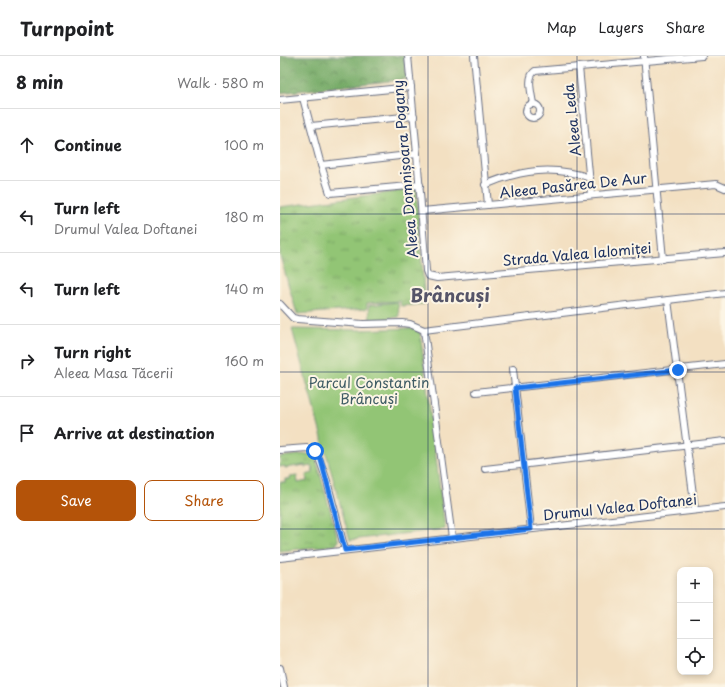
<!DOCTYPE html>
<html lang="en">
<head>
<meta charset="utf-8">
<style>
  body { margin:0; font-family:"Playpen Sans",sans-serif; background:#f6f6f6; color:#202124 }
  .controls { position:absolute; right:12px; bottom:12px; display:grid; overflow:hidden; border-radius:8px; box-shadow:0 2px 6px #0003 }
  .controls button { width:36px; height:36px; display:grid; place-items:center; padding:0; border:0; border-bottom:1px solid #e0e0e0; background:#fff; color:#202124; font:20px sans-serif }
  .stop { position:absolute; width:12px; height:12px; margin:-9px; border:3px solid #1a73e8; border-radius:50%; background:#fff }
  .stop.end { background:#1a73e8; border-color:#fff; box-shadow:0 1px 4px #0008 }
  .list { margin:0; padding:0; list-style:none }
  h2 { display:flex; justify-content:space-between; align-items:center; height:52px; margin:0; padding:0 16px; font-size:17px }
  h2 small { font-size:13px; font-weight:400; color:#757577 }
  .list li { display:grid; grid-template-columns:26px 1fr auto; gap:12px; align-items:center; box-sizing:border-box; height:72px; padding:0 16px; border-top:1px solid #e0e0e0 }
  .list b { display:block; font-size:15px; white-space:nowrap }
  .list p { margin:0; font-size:13px; white-space:nowrap; color:#757577 }
  .list em { font-size:13px; font-style:normal; color:#757577 }
  .actions { display:flex; gap:8px; padding:12px 16px }
  .actions a { flex:1; padding:9px 0; border:1px solid #b45309; border-radius:8px; text-align:center; font-size:14px; color:#b45309 }
  .actions .main { background:#b45309; color:#fff }
  .icon { flex:none; width:22px; height:22px; fill:none; stroke:currentColor; stroke-width:2; stroke-linecap:round; stroke-linejoin:round }
  .map { position:relative; flex:none; width:445px; height:631px; overflow:hidden }
  header { display:flex; align-items:center; gap:24px; box-sizing:border-box; height:56px; padding:0 20px; background:#fff; border-bottom:1px solid #e0e0e0 }
  header strong { font-size:19px }
  nav { display:flex; gap:22px; margin-inline-start:auto; font-size:14px }
  main { display:flex }
  aside { flex:1; background:#fff }
  .map>svg:first-child { display:block }
  .grass { fill:url(#grass-tufts); stroke:#567a6a }
  .forest { fill:url(#forest-crowns); stroke:#486c62 }
  .green { fill:#92c575; stroke:#567a6a }
  .lines { fill:none; stroke-linecap:round; stroke-linejoin:round }
  .minor-casing { stroke:#676d81; stroke-width:8 }
  .minor { stroke:#fff; stroke-width:6 }
  .route { stroke:#1a73e8; stroke-width:5 }
  .grid { fill:none; stroke:#1b2f5e; stroke-width:1; stroke-opacity:0.55 }
  .labels { text-anchor:middle; dominant-baseline:central; stroke-width:4; stroke-linejoin:round; paint-order:stroke }
  .street-label { font-size:14px; fill:#1b2f5e; stroke:#fcf5e5 }
  .park-label { font-size:14px; fill:#3f5c65; stroke:#fcf5e5 }
  .district-label { font-size:18px; font-weight:bold; fill:#565569; stroke:#fcf5e5 }
</style>
</head>
<body>
<header>
<strong>Turnpoint</strong>
<nav><a>Map</a><a>Layers</a><a>Share</a></nav>
</header>
<main>
<aside>
<h2>8 min<small>Walk · 580 m</small></h2>
<ul class="list">
<li><svg class="icon" aria-label="ahead" viewBox="0 0 24 24"><path d="M12 20V5M6 11l6-6 6 6"/></svg><div><b>Continue</b></div><em>100 m</em></li>
<li><svg class="icon" aria-label="left" viewBox="0 0 24 24"><path d="M17 20v-9H6M10 6l-5 5 5 5"/></svg><div><b>Turn left</b><p>Drumul Valea Doftanei</p></div><em>180 m</em></li>
<li><svg class="icon" aria-label="left" viewBox="0 0 24 24"><path d="M17 20v-9H6M10 6l-5 5 5 5"/></svg><div><b>Turn left</b></div><em>140 m</em></li>
<li><svg class="icon" aria-label="right" viewBox="0 0 24 24"><path d="M7 20v-9h11M14 6l5 5-5 5"/></svg><div><b>Turn right</b><p>Aleea Masa Tăcerii</p></div><em>160 m</em></li>
<li><svg class="icon" aria-label="arrive" viewBox="0 0 24 24"><path d="M6 21V4h12l-3 4 3 4H6"/></svg><div><b>Arrive at destination</b></div></li>
</ul>
<div class="actions"><a class="main">Save</a><a>Share</a></div>
</aside>
<div class="map">
<svg width="445" height="631" viewBox="0 0 445 631">
  <defs>
    <pattern id="grass-tufts" width="24" height="20" patternUnits="userSpaceOnUse"><rect width="24" height="20" fill="#92c575"/><path d="M3 7l-1-3M5 7V3M7 7l1-3M15 17l-1-3M17 17v-4M19 17l1-3" fill="none" stroke="#76a063"/></pattern>
    <pattern id="forest-crowns" width="20" height="18" patternUnits="userSpaceOnUse"><rect width="20" height="18" fill="#75aa66"/><path d="M2 6a3 3 0 1 1 6 0M12 15a3 3 0 1 1 6 0" fill="none" stroke="#5f8b57"/></pattern>
  </defs>
  <rect width="100%" height="100%" fill="#fcf5e5"/>
  <filter id="ink" filterUnits="userSpaceOnUse"><feTurbulence type="fractalNoise" baseFrequency=".025" numOctaves="2"/><feDisplacementMap in="SourceGraphic" scale="8" xChannelSelector="R" yChannelSelector="G"/><feConvolveMatrix kernelMatrix="1 2 1 2 8 2 1 2 1" color-interpolation-filters="sRGB"/></filter>
  <filter id="wash" filterUnits="userSpaceOnUse"><feTurbulence type="fractalNoise" baseFrequency=".012" numOctaves="4" result="noise"/><feDisplacementMap in="SourceGraphic" scale="16" xChannelSelector="R" yChannelSelector="G"/><feGaussianBlur stdDeviation="0.9" result="paint"/><feColorMatrix in="noise" values="0 0 0 0 0 0 0 0 0 0 0 0 0 0 0 0 0 1.4 0 .05"/><feComposite in="paint" operator="in"/></filter>
  <g filter="url(#wash)">
    <rect width="100%" height="100%" fill="#f3e0c2"/>
    <g class="grass">
      <polygon points="136,133 145,248 121,250 120,245 87,247 87,253 17,258 0,200 0,151"/>
      <polygon points="26,398 32,399 36,403 58,483 58,486 56,489 0,495 0,426 5,426 5,423 10,423 10,421 17,420 18,427 27,425 26,419 33,417 32,410 25,411 25,409 5,412 5,410 0,411 0,401"/>
    </g>
    <polygon class="forest" points="0,0 124,0 127,23 0,37"/>
    <g class="green">
      <polygon points="118,246 119,261 90,264 89,249"/>
      <polygon points="132,272 140,276 165,473 70,484 12,273 81,274"/>
    </g>
  </g>
  <g filter="url(#ink)">
    <g class="lines">
      <g class="minor-casing">
        <g id="minor">
          <polyline points="128,0 137,98 146,215 148,220 157,222 445,197"/>
          <polyline points="194,0 208,149"/>
          <polyline points="364,0 383,203"/>
          <polyline points="299,11 311,139"/>
          <polyline points="23,42 41,109 50,137 140,129"/>
          <polyline points="0,44 131,31"/>
          <circle cx="253" cy="55" r="7"/>
          <path d="M253,48C252,39 246,21 255,15L422,0"/>
          <polyline points="31,70 134,60"/>
          <polyline points="41,109 137,98"/>
          <path d="M205,129C240,114 273,109 310,122"/>
          <polyline points="142,155 436,128 445,132"/>
          <polyline points="388,244 415,454"/>
          <polyline points="0,248 13,262 17,263 83,268 122,267 130,268 144,274 445,237"/>
          <polyline points="144,274 172,482"/>
          <polyline points="233,313 251,473"/>
          <polyline points="196,336 445,308"/>
          <polyline points="0,394 27,392 35,395 38,399 47,425 65,494"/>
          <polyline points="205,413 445,385"/>
          <polyline points="0,502 445,451"/>
          <polyline points="0,612 4,631"/>
        </g>
      </g>
      <use href="#minor" class="minor"/>
    </g>
  </g>
  <g class="lines" filter="url(#ink)">
    <polyline class="route" points="35,395 41,404 65,494 251,473 235,332 398,314"/>
  </g>
  <path class="grid" d="M148,0V631M297,0V631M0,158H445M0,316H445M0,473H445"/>
  <g class="labels">
    <g class="street-label">
      <text transform="translate(292 64) rotate(-96)">Aleea Leda</text>
      <text transform="translate(125 113) rotate(-95)">Aleea Domnișoara Pogany</text>
      <text transform="translate(293 129) rotate(-6)">Aleea Pasărea De Aur</text>
      <text transform="translate(297 198) rotate(-5)">Strada Valea Ialomiței</text>
      <text transform="translate(340 451) rotate(-6)">Drumul Valea Doftanei</text>
    </g>
    <g class="park-label">
      <text x="89" y="326">Parcul Constantin<tspan x="89" dy="16">Brâncuși</tspan></text>
    </g>
    <g class="district-label">
      <text x="170" y="238">Brâncuși</text>
    </g>
  </g>
</svg>
<div class="controls">
<button>+</button>
<button>−</button>
<button><svg class="icon" aria-label="locate" viewBox="0 0 24 24"><circle cx="12" cy="12" r="6"/><path d="M12 2v4M12 18v4M2 12h4M18 12h4"/></svg></button>
</div>
<div class="stop" style="left:35px;top:395px"></div>
<div class="stop end" style="left:398px;top:314px"></div>
</div>
</main>
</body>
</html>
